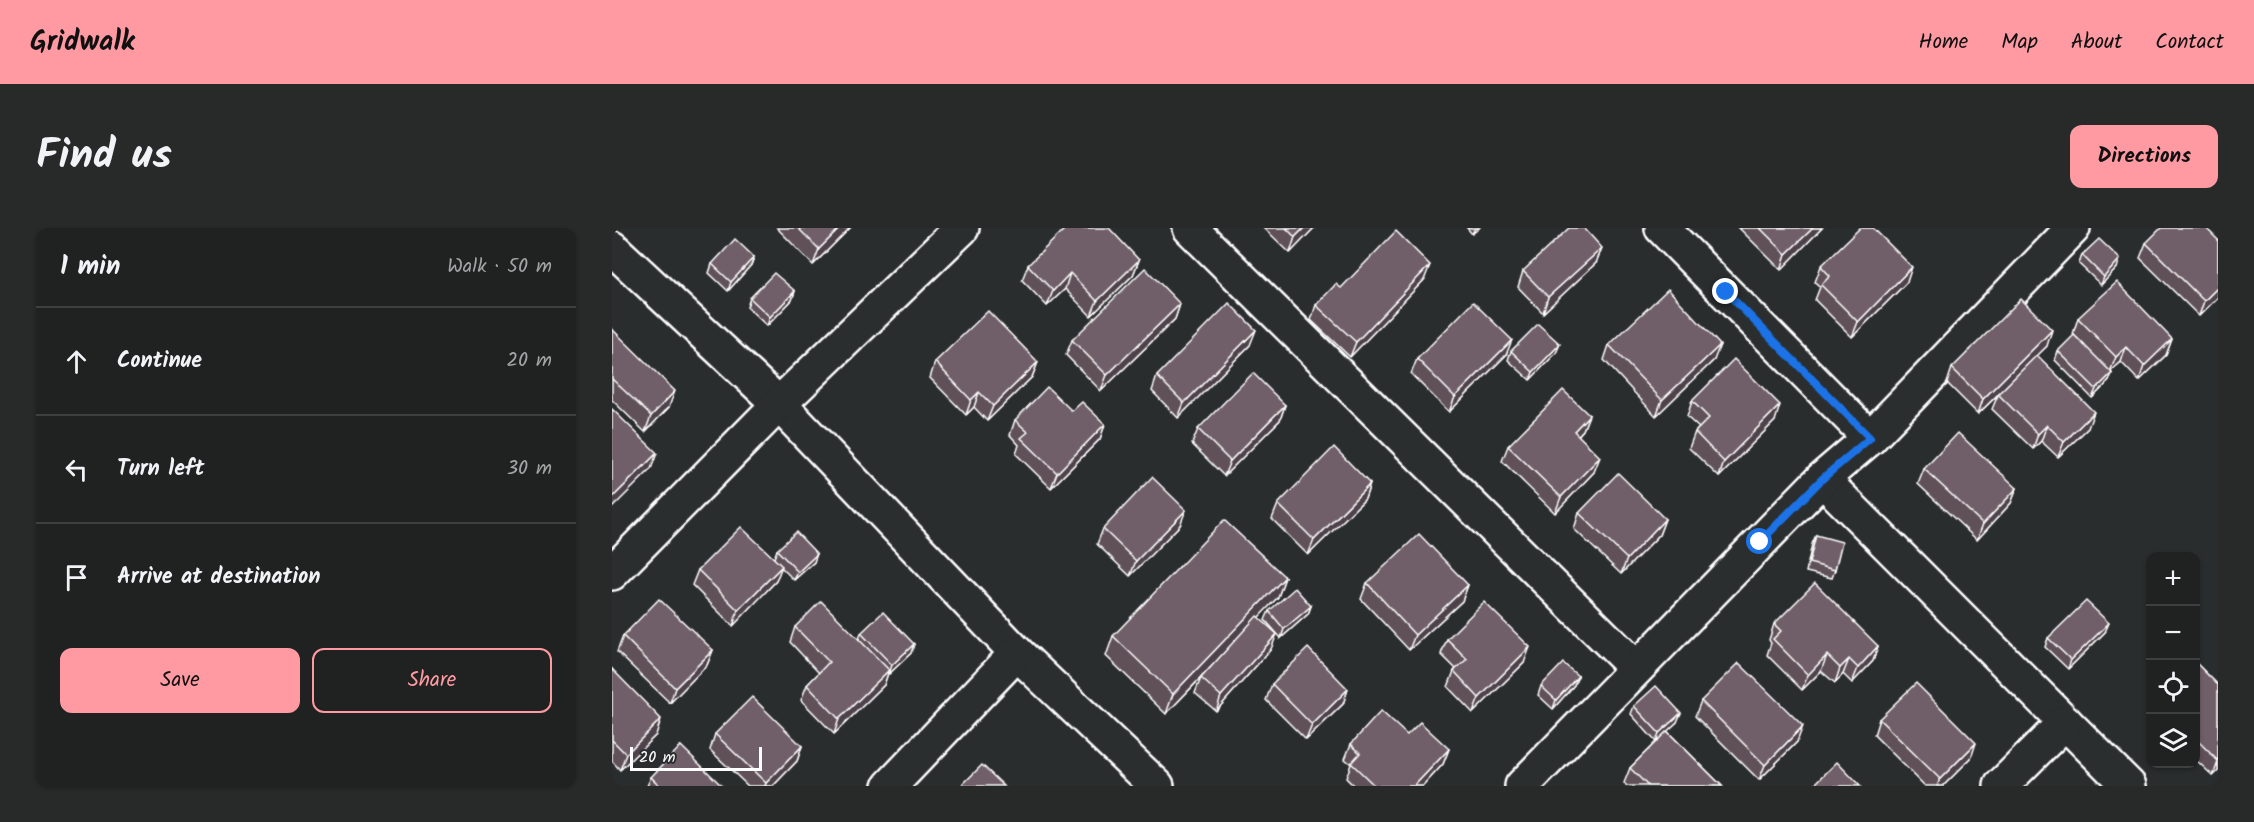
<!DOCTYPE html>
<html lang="en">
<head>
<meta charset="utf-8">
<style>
  body { margin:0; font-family:Kalam,sans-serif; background:#282a2a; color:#f1f3f6 }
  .controls { position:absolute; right:18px; bottom:18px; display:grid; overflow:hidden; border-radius:12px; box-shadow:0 2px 4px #0004 }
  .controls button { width:54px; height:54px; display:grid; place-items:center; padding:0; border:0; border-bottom:2px solid #3d3f40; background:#202222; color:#f1f3f6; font:30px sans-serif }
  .scale { position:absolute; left:18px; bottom:15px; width:132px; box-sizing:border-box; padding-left:6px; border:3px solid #fff; border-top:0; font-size:16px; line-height:21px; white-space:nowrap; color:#fff; -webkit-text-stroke:4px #2a2d2e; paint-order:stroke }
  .stop { position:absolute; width:18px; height:18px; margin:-14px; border:4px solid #1a73e8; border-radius:50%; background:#fff }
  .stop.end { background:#1a73e8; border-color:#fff; box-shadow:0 2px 6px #0008 }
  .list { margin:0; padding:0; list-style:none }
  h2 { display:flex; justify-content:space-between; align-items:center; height:78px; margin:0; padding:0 24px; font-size:26px }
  h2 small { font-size:20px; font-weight:400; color:#a2a4a5 }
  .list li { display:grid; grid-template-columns:39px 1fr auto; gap:18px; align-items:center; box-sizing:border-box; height:108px; padding:0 24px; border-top:2px solid #3d3f40 }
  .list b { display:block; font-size:22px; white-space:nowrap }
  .list em { font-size:20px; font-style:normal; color:#a2a4a5 }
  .actions { display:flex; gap:12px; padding:18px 24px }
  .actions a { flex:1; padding:14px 0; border:2px solid #ff9aa2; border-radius:12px; text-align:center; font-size:21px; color:#ff9aa2 }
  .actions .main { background:#ff9aa2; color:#111 }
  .icon { flex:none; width:33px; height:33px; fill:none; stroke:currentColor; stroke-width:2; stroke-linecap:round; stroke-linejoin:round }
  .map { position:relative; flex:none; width:1606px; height:558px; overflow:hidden; border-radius:12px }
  header { display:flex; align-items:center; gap:36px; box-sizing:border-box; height:84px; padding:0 30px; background:#ff9aa2; color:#111 }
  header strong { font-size:28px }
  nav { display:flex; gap:33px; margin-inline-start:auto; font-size:21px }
  .intro { display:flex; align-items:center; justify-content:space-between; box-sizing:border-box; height:144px; padding:0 36px }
  h1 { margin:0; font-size:42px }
  .button { padding:15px 27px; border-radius:12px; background:#ff9aa2; color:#111; font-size:21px; font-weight:700 }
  main { display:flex; gap:36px; padding:0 36px }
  aside { flex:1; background:#202222; border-radius:12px; box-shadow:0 2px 4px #0004 }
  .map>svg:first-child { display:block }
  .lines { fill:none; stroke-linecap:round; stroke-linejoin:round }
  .street-casing { stroke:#fff; stroke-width:38 }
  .street { stroke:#2a2d2e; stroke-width:33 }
  .wall { fill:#605159; stroke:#fff; stroke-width:1.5 }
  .shaded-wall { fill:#4e4248; stroke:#fff; stroke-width:1.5 }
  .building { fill:#705e67; stroke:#fff; stroke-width:1.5 }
  .route { stroke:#1a73e8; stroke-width:8 }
</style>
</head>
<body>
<header>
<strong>Gridwalk</strong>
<nav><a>Home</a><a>Map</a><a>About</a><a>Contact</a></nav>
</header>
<div class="intro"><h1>Find us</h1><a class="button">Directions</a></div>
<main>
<aside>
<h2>1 min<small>Walk · 50 m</small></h2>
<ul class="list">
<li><svg class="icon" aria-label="ahead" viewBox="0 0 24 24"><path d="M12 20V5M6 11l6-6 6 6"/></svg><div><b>Continue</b></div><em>20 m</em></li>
<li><svg class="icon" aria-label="left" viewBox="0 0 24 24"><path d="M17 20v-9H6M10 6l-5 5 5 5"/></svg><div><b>Turn left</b></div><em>30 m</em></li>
<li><svg class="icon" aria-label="arrive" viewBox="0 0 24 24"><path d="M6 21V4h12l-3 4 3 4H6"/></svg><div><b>Arrive at destination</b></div></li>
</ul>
<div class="actions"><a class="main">Save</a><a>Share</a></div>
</aside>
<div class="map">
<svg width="1606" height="558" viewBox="0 0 1606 558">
  <rect width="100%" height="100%" fill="#2a2d2e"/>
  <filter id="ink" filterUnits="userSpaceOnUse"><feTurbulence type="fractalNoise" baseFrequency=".0167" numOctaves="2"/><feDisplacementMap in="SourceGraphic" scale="12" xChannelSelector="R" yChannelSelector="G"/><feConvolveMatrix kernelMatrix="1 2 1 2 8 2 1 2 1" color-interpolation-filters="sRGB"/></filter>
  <g filter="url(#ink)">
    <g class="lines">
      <g class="street-casing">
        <g id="street">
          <polyline points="578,0 1024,440"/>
          <polyline points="1050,0 1258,210"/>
          <polyline points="0,20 167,176 405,425 545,558"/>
          <polyline points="1210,251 1517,558"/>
          <polyline points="0,345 167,176 350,0"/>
          <polyline points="278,558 405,425"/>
          <polyline points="910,558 1210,251 1258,210 1461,0"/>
          <polyline points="1389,558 1453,494"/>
        </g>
      </g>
      <use href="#street" class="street"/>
    </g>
    <g class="wall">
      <polygon points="165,0 238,0 201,37"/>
      <polygon points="652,0 702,0 678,25"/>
      <polygon points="855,0 867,0 860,6"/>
      <polygon points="1127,0 1210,0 1169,42"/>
      <polygon points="1606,12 1606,69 1587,88 1528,30 1534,15"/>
      <polygon points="1470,27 1505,40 1489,57 1467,36"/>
      <polygon points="142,29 139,37 116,63 97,45 100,36"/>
      <polygon points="527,32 521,47 479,88 453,61 435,78 410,52 416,37"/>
      <polygon points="984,35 931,85 906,59 911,43"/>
      <polygon points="1209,38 1295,54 1240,109 1203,72 1208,59 1203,54"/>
      <polygon points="812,52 738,129 699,92 704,77"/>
      <polygon points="183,63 180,72 155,98 135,79 138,70"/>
      <polygon points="568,76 563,91 489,163 454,127 460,112"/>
      <polygon points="1466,90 1560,111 1554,127 1527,153 1509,134 1499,143 1500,145 1497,153 1480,170 1443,132 1446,123 1472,117 1461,106"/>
      <polygon points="0,101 57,179 33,204 0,172"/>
      <polygon points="638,117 566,190 540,163 545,148"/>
      <polygon points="997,117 1102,132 1044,188 992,132"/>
      <polygon points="1435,118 1425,127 1476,200 1446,229 1429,213 1421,221 1380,181 1386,167 1366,186 1335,155 1340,140"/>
      <polygon points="899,123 944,125 918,152 896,132"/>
      <polygon points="894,127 837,184 799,146 805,131"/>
      <polygon points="323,134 426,134 420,149 375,193 362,179 354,187 318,150"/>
      <polygon points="1080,173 1163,193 1107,249 1077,220 1083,204 1087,200 1075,189"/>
      <polygon points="673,177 668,192 612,248 580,216 586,201"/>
      <polygon points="460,183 493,196 488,211 439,260 404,226 407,217 398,207 403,192"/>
      <polygon points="977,187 971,202 966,208 982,244 943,285 890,233 896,218"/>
      <polygon points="1312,241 1405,260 1399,275 1365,312 1306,256"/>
      <polygon points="758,256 753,271 696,327 660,291 666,276"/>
      <polygon points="967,285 1053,291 1047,307 1009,346 962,301"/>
      <polygon points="568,297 518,348 485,316 491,301"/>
      <polygon points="1204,307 1223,342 1220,350 1194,344 1200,316"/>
      <polygon points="165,322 202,334 182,352 169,339 164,353 121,398 80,357 86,342 162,330"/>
      <polygon points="673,349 666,369 646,389 659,421 604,483 583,465 589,450 554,486 494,428 501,408"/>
      <polygon points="755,355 856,357 850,373 797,422 749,371"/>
      <polygon points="699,378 696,386 669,410 653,392 657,383"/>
      <polygon points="1162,396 1266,418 1261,433 1240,455 1231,446 1223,455 1209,443 1190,462 1155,427 1159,415 1157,412"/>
      <polygon points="183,399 247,411 249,405 302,416 299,425 277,446 276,445 272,457 222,506 189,472 195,457 207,445 178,414"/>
      <polygon points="1493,404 1456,441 1433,419 1436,410"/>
      <polygon points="11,408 101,422 95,437 58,475 5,424"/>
      <polygon points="835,411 912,435 861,485 836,459 842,443 844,441 829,426"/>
      <polygon points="1584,435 1606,457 1606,543 1601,548 1584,532"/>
      <polygon points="0,441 44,507 8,542 0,533"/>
      <polygon points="966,448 962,457 941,481 926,467 929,458"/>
      <polygon points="660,456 736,461 731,476 694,512 654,472"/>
      <polygon points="1089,473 1185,514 1147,552 1083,488"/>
      <polygon points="1022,478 1065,494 1055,503 1110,558 1015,558 1012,555 1018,540 1044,514 1019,486"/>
      <polygon points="1267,491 1359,530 1331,558 1313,558 1262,507"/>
      <polygon points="103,506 190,518 185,533 161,558 136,558 98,522"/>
      <polygon points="795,507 837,521 831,536 811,558 742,558 734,550 739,536 733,531 739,516"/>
      <polygon points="39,549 110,558 35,558"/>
    </g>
    <g class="shaded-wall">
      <polygon points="228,0 238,0 201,37 207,21"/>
      <polygon points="692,0 702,0 678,25 683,9"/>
      <polygon points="863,0 867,0 860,6"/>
      <polygon points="1201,0 1210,0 1169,42 1174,26"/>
      <polygon points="990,20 984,35 931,85 936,69"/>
      <polygon points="142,29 139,37 116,63 119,54"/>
      <polygon points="1508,31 1505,40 1489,57 1492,49"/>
      <polygon points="527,32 521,47 479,88 485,73"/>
      <polygon points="818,37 812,52 738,129 744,114"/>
      <polygon points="1300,39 1295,54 1240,109 1246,94"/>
      <polygon points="458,45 453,61 435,78 441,63"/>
      <polygon points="1606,59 1606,69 1587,88 1592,73"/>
      <polygon points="183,63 180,72 155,98 158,89"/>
      <polygon points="568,76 563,91 489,163 495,147"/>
      <polygon points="644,102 638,117 566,190 572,175"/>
      <polygon points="1440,102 1435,118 1366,186 1371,171"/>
      <polygon points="1560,111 1554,127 1527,153 1532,138"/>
      <polygon points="900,112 894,127 837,184 843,169"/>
      <polygon points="948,116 944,125 918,152 921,144"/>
      <polygon points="1108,117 1102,132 1044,188 1050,172"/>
      <polygon points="1514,119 1509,134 1498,144 1504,129"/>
      <polygon points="426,134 420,149 375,193 381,178"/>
      <polygon points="1500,145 1497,153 1480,170 1484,161"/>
      <polygon points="63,163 57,179 33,204 39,188"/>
      <polygon points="367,164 362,179 354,187 359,172"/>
      <polygon points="673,177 668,192 612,248 618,233"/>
      <polygon points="1168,177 1163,193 1107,249 1112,234"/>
      <polygon points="1482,184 1476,200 1446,229 1452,214"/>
      <polygon points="977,187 971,202 956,218 962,203"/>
      <polygon points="493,196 488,211 439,260 445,245"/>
      <polygon points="1435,197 1429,213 1421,221 1426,206"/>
      <polygon points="45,225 39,241 0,280 0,270"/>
      <polygon points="988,229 982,244 943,285 949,269"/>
      <polygon points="758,256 753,271 696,327 702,312"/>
      <polygon points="1405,260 1399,275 1365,312 1371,296"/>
      <polygon points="574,282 568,297 518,348 524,333"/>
      <polygon points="1053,291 1047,307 1009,346 1015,331"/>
      <polygon points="205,326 202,334 182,352 186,344"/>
      <polygon points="170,338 164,353 121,398 126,382"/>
      <polygon points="673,349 666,369 554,486 561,466"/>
      <polygon points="856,357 850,373 797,422 803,407"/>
      <polygon points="699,378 696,386 669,410 672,401"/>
      <polygon points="1497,395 1493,404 1456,441 1459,432"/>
      <polygon points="665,406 659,421 604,483 609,468"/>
      <polygon points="302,416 299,425 277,446 280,437"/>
      <polygon points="1266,418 1261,433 1240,455 1246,440"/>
      <polygon points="918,419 912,435 861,485 867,470"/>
      <polygon points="101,422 95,437 58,475 63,460"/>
      <polygon points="1215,427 1209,443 1190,462 1196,447"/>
      <polygon points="1237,431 1231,446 1223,455 1228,440"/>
      <polygon points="277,442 272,457 222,506 227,491"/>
      <polygon points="966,448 962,457 941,481 944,472"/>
      <polygon points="736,461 731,476 694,512 700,497"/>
      <polygon points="1069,485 1065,494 1044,514 1047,505"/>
      <polygon points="49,491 44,507 8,542 14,526"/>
      <polygon points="1191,498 1185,514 1147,552 1153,537"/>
      <polygon points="1364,515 1359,530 1331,558 1325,558 1328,551"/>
      <polygon points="190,518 185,533 161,558 153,558 154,555"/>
      <polygon points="837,521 831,536 811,558 802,558"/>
      <polygon points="1606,534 1606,543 1601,548"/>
    </g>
    <g class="building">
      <polygon points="186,0 228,0 207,21"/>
      <polygon points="454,0 497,0 527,32 485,73 458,45 441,63 416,37"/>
      <polygon points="674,0 692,0 683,9"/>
      <polygon points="957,0 972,0 990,20 936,69 911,43"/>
      <polygon points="1148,0 1201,0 1174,26"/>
      <polygon points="1248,0 1261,0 1300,39 1246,94 1209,57 1218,48 1209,38"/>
      <polygon points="1549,0 1594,0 1606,12 1606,59 1592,73 1534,15"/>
      <polygon points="784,3 818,37 744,114 704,77 724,56 729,60"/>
      <polygon points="123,11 142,29 119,54 100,36"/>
      <polygon points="1487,11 1508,31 1492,49 1470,27"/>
      <polygon points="533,40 568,76 495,147 460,112"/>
      <polygon points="162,45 183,63 158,89 138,70"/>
      <polygon points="1505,54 1560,111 1532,138 1514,119 1504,129 1466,90"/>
      <polygon points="1056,61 1108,117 1050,172 997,117"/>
      <polygon points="1409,71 1440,102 1371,171 1340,140"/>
      <polygon points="861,74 900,112 843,169 805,131"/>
      <polygon points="617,75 644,102 572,175 545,148"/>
      <polygon points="376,83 426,134 381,178 367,164 359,172 323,134"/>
      <polygon points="926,96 948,116 921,144 899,123"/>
      <polygon points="0,101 63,163 39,188 0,151"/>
      <polygon points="1462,107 1500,145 1484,161 1446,123"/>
      <polygon points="1425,127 1482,184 1452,214 1435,197 1426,206 1386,166"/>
      <polygon points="1122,131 1168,177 1112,234 1083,204 1097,190 1080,173"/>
      <polygon points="641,145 673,177 618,233 586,201"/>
      <polygon points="435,159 460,183 470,174 493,196 445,245 409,210 416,204 403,192"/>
      <polygon points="951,162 977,187 962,203 988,229 949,269 896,218"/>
      <polygon points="0,181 45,225 0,270"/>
      <polygon points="1346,205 1405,260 1371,296 1312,241"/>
      <polygon points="722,219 758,256 702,312 666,276"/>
      <polygon points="1006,245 1053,291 1015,331 967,285"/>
      <polygon points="540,249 574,282 524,333 491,301"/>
      <polygon points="612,292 673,349 561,466 501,408"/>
      <polygon points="129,299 170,338 126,382 86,342"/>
      <polygon points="184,304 205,326 186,344 165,322"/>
      <polygon points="807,306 856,357 803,407 755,355"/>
      <polygon points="1204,307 1230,314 1223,342 1197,335"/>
      <polygon points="1203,355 1266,418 1246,440 1237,431 1228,440 1215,427 1196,447 1161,411 1169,403 1162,396"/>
      <polygon points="683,360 699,378 672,401 657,383"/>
      <polygon points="47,371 101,422 63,460 11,408"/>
      <polygon points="209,373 277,442 227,491 195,457 217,434 183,399"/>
      <polygon points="1474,373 1497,395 1459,432 1436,410"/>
      <polygon points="872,374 918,419 867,470 842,443 855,431 835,411"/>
      <polygon points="271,384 302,416 280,437 249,405"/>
      <polygon points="645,388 665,406 609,468 589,450"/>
      <polygon points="696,420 736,461 700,497 660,456"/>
      <polygon points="951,435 966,448 944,472 929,458"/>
      <polygon points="1127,435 1191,498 1153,537 1089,473"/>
      <polygon points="1584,435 1606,457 1606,533 1584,511"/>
      <polygon points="0,441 49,491 14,526 0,512"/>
      <polygon points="1304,455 1364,515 1328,551 1267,491"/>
      <polygon points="1044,458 1069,485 1047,505 1022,478"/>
      <polygon points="140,469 190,518 154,555 103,506"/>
      <polygon points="769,483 795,507 808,494 837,521 802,558 763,558 739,535 748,525 739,516"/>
      <polygon points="1055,503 1110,558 1036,558 1018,540"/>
      <polygon points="69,518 110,558 48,558 39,549"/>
      <polygon points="1225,534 1248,558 1201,558"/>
      <polygon points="370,537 392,558 349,558"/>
    </g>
  </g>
  <g class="lines" filter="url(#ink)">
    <polyline class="route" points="1114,64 1258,210 1210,251 1148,314"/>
  </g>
</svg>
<div class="controls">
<button>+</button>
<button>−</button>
<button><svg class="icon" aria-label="locate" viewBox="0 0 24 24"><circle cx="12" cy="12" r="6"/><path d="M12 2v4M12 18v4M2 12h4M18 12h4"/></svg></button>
<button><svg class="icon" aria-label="layers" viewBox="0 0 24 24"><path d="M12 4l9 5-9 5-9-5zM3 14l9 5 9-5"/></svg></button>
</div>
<div class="scale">20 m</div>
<div class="stop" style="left:1148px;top:314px"></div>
<div class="stop end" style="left:1114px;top:64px"></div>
</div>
</main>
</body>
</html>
